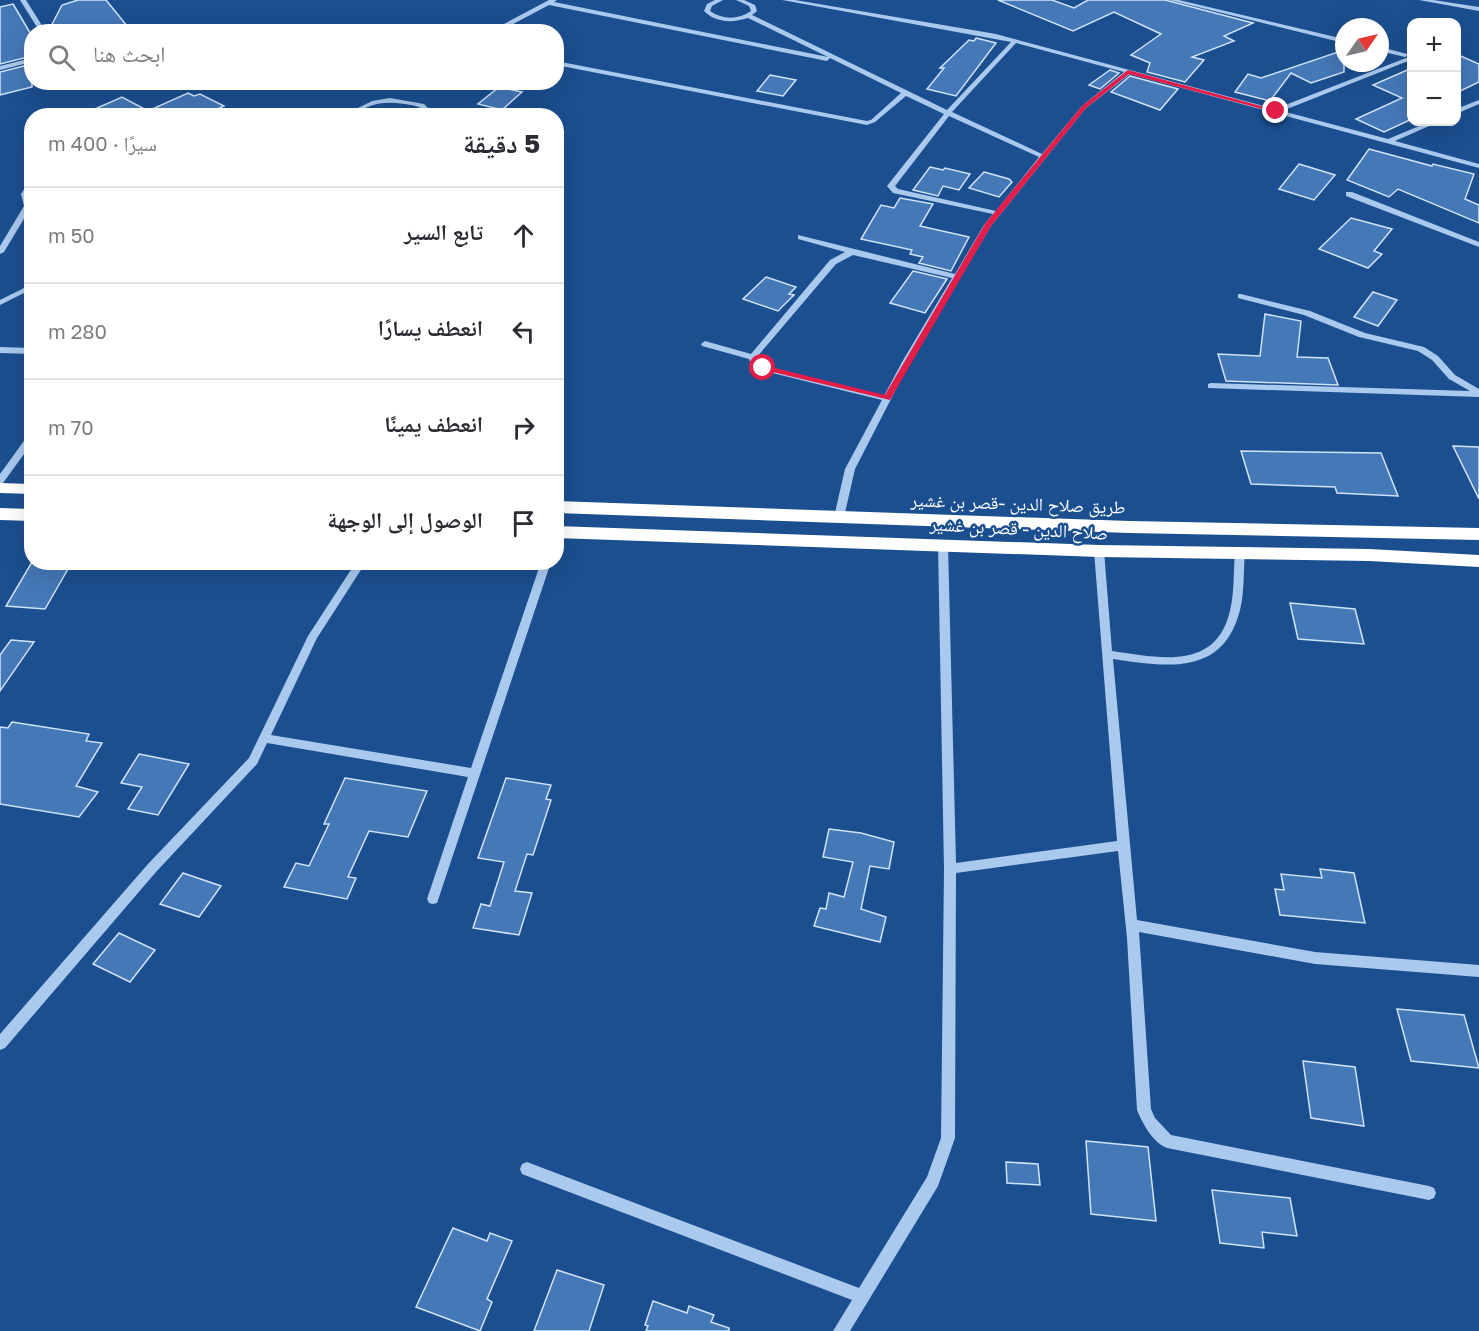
<!DOCTYPE html>
<html lang="ar">
<head>
<meta charset="utf-8">
<style>
  body { margin:0; font-family:"Golos Text","Noto Naskh Arabic",sans-serif; background:#f2f2f3; color:#2b2b33; direction:rtl }
  .controls { position:absolute; right:18px; top:18px; display:grid; overflow:hidden; border-radius:12px; box-shadow:0 6px 24px #0002 }
  .controls button { width:54px; height:54px; display:grid; place-items:center; padding:0; border:0; border-bottom:2px solid #e1e1e2; background:#fff; color:#2b2b33; font:30px sans-serif }
  .compass { position:absolute; left:1335px; top:18px; width:54px; height:54px; border-radius:50%; background:#fff; box-shadow:0 6px 24px #0002; rotate:56deg }
  .stop { position:absolute; width:18px; height:18px; margin:-14px; border:4px solid #e11d48; border-radius:50%; background:#fff }
  .stop.end { background:#e11d48; border-color:#fff; box-shadow:0 2px 6px #0008 }
  .list { margin:0; padding:0; list-style:none }
  h2 { display:flex; justify-content:space-between; align-items:center; height:78px; margin:0; padding:0 24px; font-size:26px }
  h2 small { font-size:20px; font-weight:400; color:#7c7c81 }
  .list li { display:grid; grid-template-columns:39px 1fr auto; gap:18px; align-items:center; box-sizing:border-box; height:96px; padding:0 24px; border-top:2px solid #e1e1e2 }
  .list b { display:block; font-size:22px; white-space:nowrap }
  .list em { font-size:20px; font-style:normal; color:#7c7c81 }
  .icon { flex:none; width:33px; height:33px; fill:none; stroke:currentColor; stroke-width:2; stroke-linecap:round; stroke-linejoin:round }
  .map { position:relative; flex:none; width:1479px; height:1331px; overflow:hidden; direction:ltr }
  .search { position:absolute; background:#fff; box-shadow:0 6px 24px #0002; left:24px; top:24px; width:540px; height:66px; display:flex; align-items:center; gap:15px; box-sizing:border-box; padding:0 21px; border-radius:24px; color:#7c7c81; font-size:22px }
  .panel { position:absolute; background:#fff; box-shadow:0 6px 24px #0002; left:24px; top:108px; width:540px; height:462px; border-radius:24px; direction:rtl }
  .map>svg:first-child { display:block }
  .building { fill:#4478b7; stroke:#cfe3fa; stroke-width:1.5 }
  .lines { fill:none; stroke-linecap:round; stroke-linejoin:round }
  .minor { fill:#a9c9ee; fill-rule:evenodd }
  .highway { fill:#fff; fill-rule:evenodd }
  .route { fill:#e11d48 }
  .labels { text-anchor:middle; dominant-baseline:central; stroke-width:5; stroke-linejoin:round; paint-order:stroke }
  .street-label { font-size:18px; fill:#fff; stroke:#1b4f8f }
</style>
</head>
<body>
<div class="map">
<svg width="1479" height="1331" viewBox="0 0 1479 1331">
  <rect width="100%" height="100%" fill="#1b4f8f"/>
  <g class="building">
    <polygon points="78,0 106,0 132,32 48,32 62,5"/>
    <polygon points="998,0 1052,0 1074,8 1088,0 1165,0 1253,23 1224,36 1234,41 1192,57 1204,60 1185,82 1147,72 1150,63 1131,55 1161,34 1114,12 1073,31"/>
    <polygon points="13,4 32,36 32,56 0,64 0,7"/>
    <polygon points="976,38 996,43 956,96 927,89 944,68 940,68 969,40 974,41"/>
    <polygon points="1344,50 1344,72 1311,83 1291,73 1270,101 1235,92 1248,74 1261,78"/>
    <polygon points="1456,54 1479,64 1479,82 1456,93"/>
    <polygon points="32,64 32,87 0,95 0,72"/>
    <polygon points="1412,68 1412,119 1384,132 1356,119 1402,98 1373,85"/>
    <polygon points="1110,70 1119,73 1100,89 1089,85"/>
    <polygon points="770,75 796,80 783,96 757,91"/>
    <polygon points="1130,76 1178,89 1160,110 1111,92"/>
    <polygon points="499,87 522,92 502,110 478,104"/>
    <polygon points="188,93 194,96 200,94 224,106 202,116 79,116 122,97 148,111"/>
    <polygon points="1369,149 1432,166 1433,164 1474,174 1465,199 1479,205 1479,223 1398,189 1389,197 1347,180"/>
    <polygon points="1299,164 1335,175 1314,200 1279,189"/>
    <polygon points="930,167 943,170 945,168 970,174 959,190 943,186 938,196 913,190"/>
    <polygon points="984,172 1009,179 1012,182 999,197 969,188"/>
    <polygon points="900,198 933,204 920,226 969,237 951,271 919,263 923,257 910,254 912,250 861,239 881,205 894,208"/>
    <polygon points="1351,218 1392,229 1374,251 1382,254 1368,268 1319,249"/>
    <polygon points="913,271 947,279 925,313 890,303"/>
    <polygon points="766,277 796,287 789,294 794,295 778,311 743,299"/>
    <polygon points="1373,292 1397,300 1378,326 1354,317"/>
    <polygon points="1265,314 1301,321 1297,357 1328,358 1338,385 1226,381 1218,354 1260,356"/>
    <polygon points="1453,446 1479,447 1479,499"/>
    <polygon points="1241,451 1381,453 1398,496 1337,493 1335,487 1251,484"/>
    <polygon points="32,562 72,562 45,609 6,606"/>
    <polygon points="1290,603 1355,609 1364,644 1298,639"/>
    <polygon points="11,640 34,642 0,691 0,655"/>
    <polygon points="12,722 89,734 86,741 102,743 76,786 98,792 79,817 0,804 0,727 8,728"/>
    <polygon points="139,754 189,764 158,815 128,809 142,787 121,783"/>
    <polygon points="345,778 427,791 408,837 369,831 348,877 356,878 347,899 284,887 296,863 309,866 329,824 324,824"/>
    <polygon points="506,778 551,785 546,799 551,800 533,855 527,854 515,891 532,893 519,935 473,928 481,904 490,906 504,862 478,858"/>
    <polygon points="829,829 861,833 894,842 889,869 870,866 861,909 886,917 880,942 814,926 820,908 826,909 829,893 844,897 853,862 823,857"/>
    <polygon points="1320,869 1354,873 1365,923 1280,915 1275,889 1284,890 1281,874 1322,878"/>
    <polygon points="183,873 221,886 199,917 160,904"/>
    <polygon points="119,933 155,950 130,982 93,964"/>
    <polygon points="1397,1009 1464,1015 1479,1068 1411,1061"/>
    <polygon points="1303,1061 1355,1067 1364,1126 1311,1118"/>
    <polygon points="1086,1141 1148,1147 1156,1221 1091,1214"/>
    <polygon points="1006,1162 1038,1164 1040,1185 1007,1183"/>
    <polygon points="1212,1190 1290,1198 1297,1236 1262,1232 1264,1248 1220,1243"/>
    <polygon points="453,1228 487,1241 490,1233 512,1241 487,1299 492,1302 480,1331 416,1307"/>
    <polygon points="557,1270 604,1285 589,1331 534,1331"/>
    <polygon points="653,1301 687,1313 689,1306 714,1315 711,1322 729,1328 729,1331 646,1331 648,1326 645,1325"/>
  </g>
  <g class="lines">
    <g class="minor">
      <polygon points="20,0 26,0 46,32 40,32"/>
      <path d="M549,0H557L554,2L828,57L748,18C732,23 716,23 704,11L707,4L715,0H723L712,6L710,11C723,20 738,20 751,11L749,6L736,0H744L755,5L757,11L752,15L947,110L1011,42L782,0H795L996,34L1275,109L1406,58L1408,59V61L1282,111L1388,139L1429,122H1437L1436,123L1395,141L1479,164V168L1130,74L1086,108L991,226L910,362L855,469L844,517L839,520L834,517L845,469L882,400L760,370L751,364L749,359L702,346L701,344L705,341L751,354L830,260L845,252L798,239V235L955,274L984,225L993,214L893,193L887,186L944,114L906,96L875,122L867,125L556,65V61L867,121L871,120L901,93L830,58L827,61L549,5L498,32H489ZM1016,43L1124,72L1082,106L1042,154L952,112ZM949,116L1039,157L996,211L898,189L895,186ZM853,255L952,278L902,362L884,396L766,366L758,361L757,357L836,264Z"/>
      <polygon points="1169,0 1179,0 1344,39 1344,43"/>
      <polygon points="1419,0 1433,0 1479,7 1479,11"/>
      <polygon points="1380,47 1407,54 1408,55 1405,57 1380,51"/>
      <polygon points="32,58 32,62 0,70 0,66"/>
      <path d="M390,98L424,104L429,109L425,116H418L422,109C417,105 411,105 404,104C392,102 381,102 370,106C360,110 353,116 342,116L372,101Z"/>
      <polygon points="1479,100 1479,104 1456,114 1456,109"/>
      <polygon points="29,182 32,182 32,190 29,194 32,213 28,212 4,252 0,254 0,246 24,206 21,194"/>
      <polygon points="1346,192 1352,192 1479,242 1479,247 1346,196"/>
      <polygon points="32,284 32,289 0,305 0,300"/>
      <polygon points="1238,294 1241,294 1310,311 1365,333 1424,347 1438,356 1455,375 1479,389 1479,397 1208,388 1208,384 1211,383 1470,391 1449,379 1432,360 1418,351 1359,337 1304,315 1238,298"/>
      <polygon points="0,347 32,348 32,354 0,353"/>
      <polygon points="32,433 32,443 3,483 0,484 0,474 29,434"/>
      <path d="M943,541L948,544L956,863L1117,841L1094,551L1096,549H1102L1104,551L1112,651C1155,657 1211,671 1228,618C1235,597 1233,574 1235,553L1237,551H1243L1245,553C1243,574 1245,597 1238,617C1219,677 1162,666 1113,659L1137,920L1315,952L1479,965V977L1315,964L1139,932L1151,1109L1155,1118L1171,1135L1429,1186L1434,1188L1436,1193L1434,1198L1429,1200L1167,1148C1152,1142 1143,1124 1137,1110L1127,938L1118,851L956,873L955,1138L938,1186L850,1331H833L852,1300L522,1174L520,1169L522,1164L527,1162L859,1288L927,1177L941,1138L944,869L938,544Z"/>
      <polygon points="356,562 366,562 317,638 271,735 471,768 541,562 551,562 437,903 433,904 429,903 427,899 468,777 267,743 257,764 156,872 5,1048 0,1050 0,1034 148,864 249,758 308,636"/>
    </g>
    <g class="highway">
      <polygon points="0,483 32,484 32,494 0,493"/>
      <polygon points="556,501 1129,521 1479,528 1479,540 1129,533 556,513"/>
      <polygon points="0,508 32,509 32,521 0,520"/>
      <polygon points="556,526 1099,545 1369,549 1479,555 1479,567 1369,561 1099,557 556,538"/>
    </g>
  </g>
  <polygon class="route" points="1128,70 1279,111 1274,112 1129,74 1086,108 991,226 890,400 760,369 763,365 885,395 985,224 1082,106"/>
  <g class="labels">
    <g class="street-label">
      <text transform="translate(1018 503) rotate(2)">طريق صلاح الدين -قصر بن غشير</text>
      <text transform="translate(1019 528) rotate(3)">صلاح الدين - قصر بن غشير</text>
    </g>
  </g>
</svg>
<div class="controls">
<button>+</button>
<button>−</button>
</div>
<svg class="compass" viewBox="-18 -18 36 36"><path d="M0-13l5 13h-10z" fill="#e53935"/><path d="M0 13l5-13h-10z" fill="#7c7c81"/></svg>
<div class="stop" style="left:763px;top:368px"></div>
<div class="stop end" style="left:1276px;top:111px"></div>
<div class="search"><svg class="icon" aria-label="search" viewBox="0 0 24 24"><circle cx="10" cy="10" r="6"/><path d="M15 15l6 6"/></svg>ابحث هنا</div>
<section class="panel">
<h2>5 دقيقة<small>سيرًا · 400 m</small></h2>
<ul class="list">
<li><svg class="icon" aria-label="ahead" viewBox="0 0 24 24"><path d="M12 20V5M6 11l6-6 6 6"/></svg><div><b>تابع السير</b></div><em>50 m</em></li>
<li><svg class="icon" aria-label="left" viewBox="0 0 24 24"><path d="M17 20v-9H6M10 6l-5 5 5 5"/></svg><div><b>انعطف يسارًا</b></div><em>280 m</em></li>
<li><svg class="icon" aria-label="right" viewBox="0 0 24 24"><path d="M7 20v-9h11M14 6l5 5-5 5"/></svg><div><b>انعطف يمينًا</b></div><em>70 m</em></li>
<li><svg class="icon" aria-label="arrive" viewBox="0 0 24 24"><path d="M6 21V4h12l-3 4 3 4H6"/></svg><div><b>الوصول إلى الوجهة</b></div></li>
</ul>
</section>
</div>
</body>
</html>
